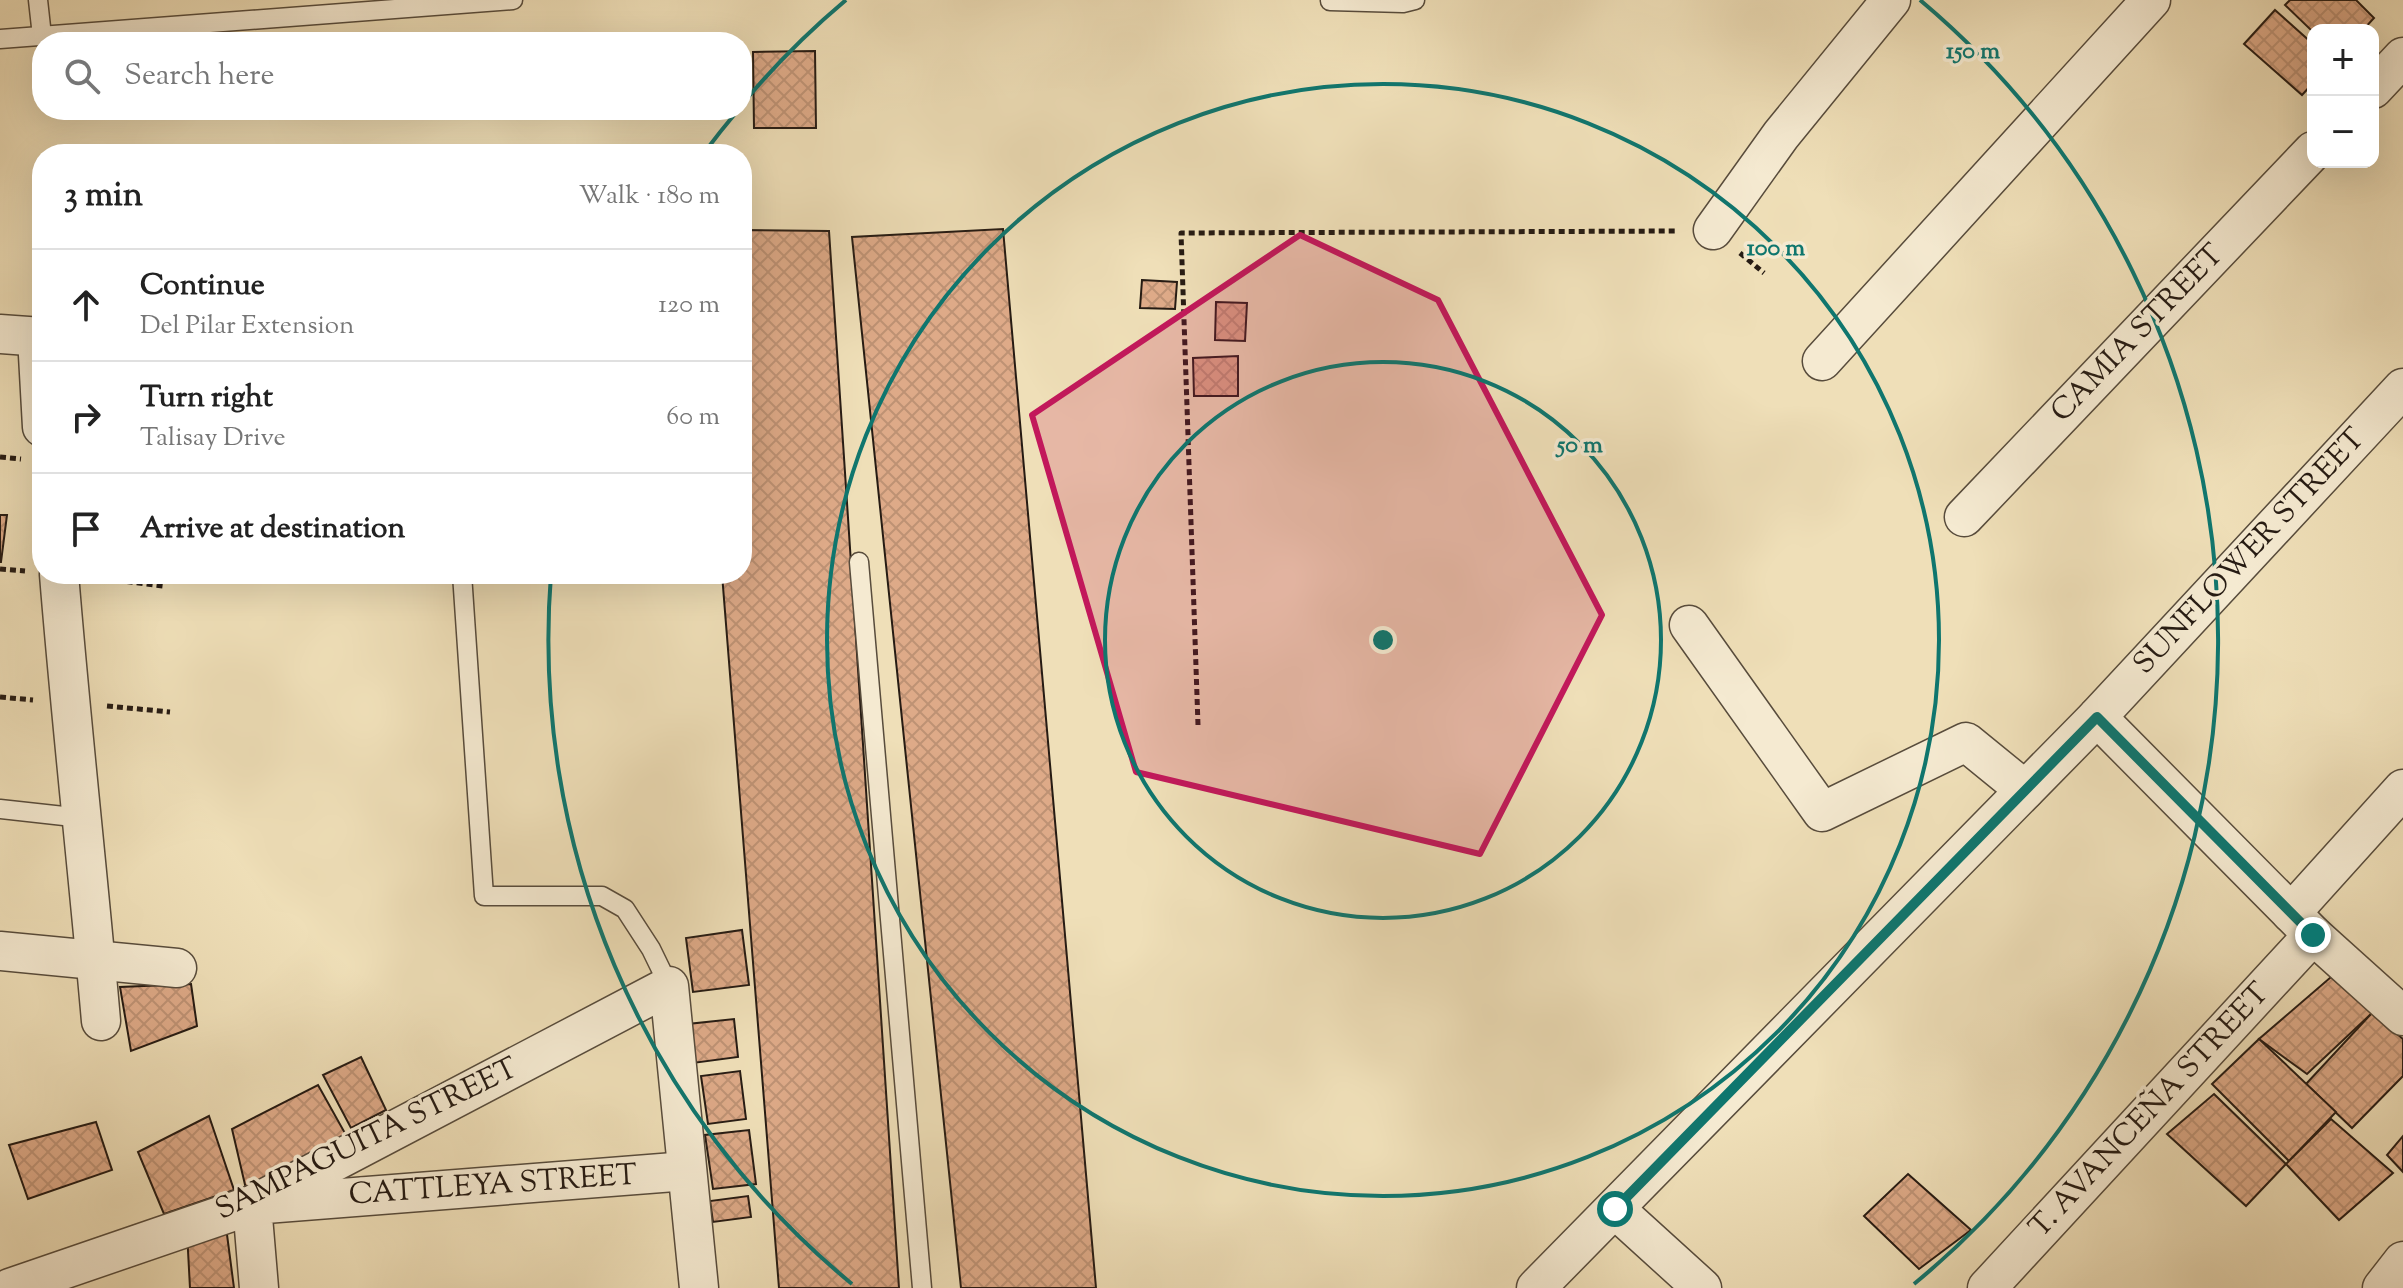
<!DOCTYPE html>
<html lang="en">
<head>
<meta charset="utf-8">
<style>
  body { margin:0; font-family:"Sorts Mill Goudy",serif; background:#f6f6f6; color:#222 }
  .controls { position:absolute; right:24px; top:24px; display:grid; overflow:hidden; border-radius:16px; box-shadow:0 8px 32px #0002 }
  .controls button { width:72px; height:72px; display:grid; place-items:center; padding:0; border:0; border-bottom:2px solid #e0e0e0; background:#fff; color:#222; font:40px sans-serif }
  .stop { position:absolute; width:24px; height:24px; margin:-18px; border:6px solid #0f766e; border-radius:50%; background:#fff }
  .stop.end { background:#0f766e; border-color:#fff; box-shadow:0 2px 8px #0008 }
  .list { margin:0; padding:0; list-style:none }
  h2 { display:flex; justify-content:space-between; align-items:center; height:104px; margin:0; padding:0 32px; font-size:34px }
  h2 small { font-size:26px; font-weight:400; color:#767676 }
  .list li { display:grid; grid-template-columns:52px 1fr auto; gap:24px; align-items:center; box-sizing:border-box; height:112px; padding:0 32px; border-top:2px solid #e0e0e0 }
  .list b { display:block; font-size:30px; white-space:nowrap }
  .list p { margin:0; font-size:26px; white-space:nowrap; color:#767676 }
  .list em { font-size:26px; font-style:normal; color:#767676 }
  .icon { flex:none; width:44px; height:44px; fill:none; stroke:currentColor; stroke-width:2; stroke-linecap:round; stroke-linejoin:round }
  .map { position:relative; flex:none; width:2403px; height:1288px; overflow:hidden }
  .search { position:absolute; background:#fff; box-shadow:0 8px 32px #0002; left:32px; top:32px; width:720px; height:88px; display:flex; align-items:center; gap:20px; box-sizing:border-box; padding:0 28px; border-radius:32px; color:#767676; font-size:30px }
  .panel { position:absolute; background:#fff; box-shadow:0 8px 32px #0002; left:32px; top:144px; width:720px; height:440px; border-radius:32px }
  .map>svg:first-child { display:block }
  .building { fill:url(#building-cross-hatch); stroke:#261b13; stroke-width:2 }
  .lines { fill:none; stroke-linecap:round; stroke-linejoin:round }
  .service-casing { stroke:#584c3c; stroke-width:21 }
  .minor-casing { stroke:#584c3c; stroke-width:41 }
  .path { stroke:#261b13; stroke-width:5; stroke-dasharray:6 4; stroke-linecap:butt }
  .service { stroke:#f5ead1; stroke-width:18 }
  .minor { stroke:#f5ead1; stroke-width:38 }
  .route { stroke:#0f766e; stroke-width:10 }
  .marked { fill:#c2185b; fill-opacity:0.2; stroke:#c2185b; stroke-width:6; stroke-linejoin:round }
  .ring { fill:none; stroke:#0f766e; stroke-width:4 }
  .labels { text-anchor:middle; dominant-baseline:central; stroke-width:7; stroke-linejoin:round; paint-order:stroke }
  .street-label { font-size:30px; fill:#261b13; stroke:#f5ead1 }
  .centre { fill:#0f766e; stroke:#f5ead1; stroke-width:4 }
  .ring-label { font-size:24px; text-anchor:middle; font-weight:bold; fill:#0f766e; stroke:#f5ead1; stroke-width:7; stroke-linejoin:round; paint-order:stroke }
</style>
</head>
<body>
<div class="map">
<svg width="2403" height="1288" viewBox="0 0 2403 1288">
  <defs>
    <pattern id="building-cross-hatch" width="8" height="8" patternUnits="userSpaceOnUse" patternTransform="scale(2)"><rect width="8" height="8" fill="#deaa88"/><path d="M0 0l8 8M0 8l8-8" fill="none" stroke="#be9274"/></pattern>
  </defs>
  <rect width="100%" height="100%" fill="#efdfb8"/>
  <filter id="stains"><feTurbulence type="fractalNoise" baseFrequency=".0025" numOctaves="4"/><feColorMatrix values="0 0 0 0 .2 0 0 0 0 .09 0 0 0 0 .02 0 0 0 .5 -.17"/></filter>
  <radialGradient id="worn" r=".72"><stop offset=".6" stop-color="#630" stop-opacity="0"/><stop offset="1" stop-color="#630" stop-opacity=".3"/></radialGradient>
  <g class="building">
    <polygon points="2290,0 2356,0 2374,18 2363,30 2313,30 2313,32 2285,5"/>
    <polygon points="2275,10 2313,44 2313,83 2302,95 2244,44"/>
    <polygon points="815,51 816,128 754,128 753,52"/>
    <polygon points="1003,229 1096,1288 961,1288 852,237"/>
    <polygon points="742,230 829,231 899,1288 779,1288 722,574 742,574"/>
    <polygon points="1142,280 1177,282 1175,309 1140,308"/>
    <polygon points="1216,302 1247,303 1245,341 1215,340"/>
    <polygon points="1238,356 1238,396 1194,396 1193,358"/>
    <polygon points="0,515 7,515 1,562 0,562"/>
    <polygon points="742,930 749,985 693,992 686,938"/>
    <polygon points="2331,977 2372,1013 2307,1074 2259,1039"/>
    <polygon points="191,984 197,1026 131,1051 120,987"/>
    <polygon points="2372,1013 2403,1039 2403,1076 2352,1128 2306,1084"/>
    <polygon points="734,1019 738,1057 693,1063 688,1024"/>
    <polygon points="2259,1039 2336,1112 2289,1161 2212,1084"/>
    <polygon points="361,1057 386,1110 351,1128 323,1075"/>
    <polygon points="740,1071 746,1119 708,1124 701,1076"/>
    <polygon points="318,1085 346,1135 246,1189 232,1129"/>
    <polygon points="2214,1094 2286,1164 2246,1206 2167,1134"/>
    <polygon points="209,1116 234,1190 164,1214 138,1152"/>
    <polygon points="2331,1119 2393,1173 2339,1220 2286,1164"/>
    <polygon points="96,1122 112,1170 28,1199 9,1145"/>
    <polygon points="749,1130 756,1184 713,1189 705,1135"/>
    <polygon points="2403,1136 2403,1172 2387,1155"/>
    <polygon points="1908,1174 1971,1230 1919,1269 1864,1216"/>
    <polygon points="748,1196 751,1217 713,1222 710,1201"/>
    <polygon points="226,1227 234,1288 190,1288 187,1232"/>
  </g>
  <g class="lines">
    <g class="service-casing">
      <g id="service">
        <polyline points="38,0 42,36"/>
        <polyline points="1330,1 1403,3 1415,0"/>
        <polyline points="0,39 513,0"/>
        <polyline points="859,562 922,1288"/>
        <polyline points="462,574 484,896 602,896 625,909 651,949 669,986"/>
        <polyline points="0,809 82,818"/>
      </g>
    </g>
    <g class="minor-casing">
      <g id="minor">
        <polyline points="2373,89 2403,57"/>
        <polyline points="1713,230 1781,135 1891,0"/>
        <polyline points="0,334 42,337"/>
        <polyline points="37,337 42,427"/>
        <polyline points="1822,361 2151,0"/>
        <polyline points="1964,517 2313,151"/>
        <path d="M59,574C71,723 88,872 101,1021"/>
        <polyline points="1689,625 1822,812 1966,742 2025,790"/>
        <polyline points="2097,717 2313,935 2403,1016"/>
        <polyline points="2291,913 2403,789"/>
        <polyline points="0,951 177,968"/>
        <polyline points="1615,1209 1702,1288"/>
        <polyline points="10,1288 252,1205 669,986 699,1288"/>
        <polyline points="259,1288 252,1205 687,1171"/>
        <polyline points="1536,1288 2097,717 2403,388"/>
        <polyline points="1987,1288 2313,935"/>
        <polyline points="2382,1288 2403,1261"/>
      </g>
    </g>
    <g class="path">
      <polyline points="1740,253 1764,273"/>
      <polyline points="0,457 21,459"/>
      <polyline points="0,569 25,571"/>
      <polyline points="97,578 163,586"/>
      <polyline points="0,697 33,700"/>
      <polyline points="107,706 170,712"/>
      <polyline points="1198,725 1181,233 1678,231"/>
    </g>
    <use href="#service" class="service"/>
    <use href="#minor" class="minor"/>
  </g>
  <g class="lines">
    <polyline class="route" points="1615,1209 2097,717 2313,935"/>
  </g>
  <path class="marked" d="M1300,235L1438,300L1602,615L1480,854L1136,772L1032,415Z"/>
  <g class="ring">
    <circle cx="1383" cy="640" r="278"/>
    <circle cx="1383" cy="640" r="556"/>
    <path d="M852 1284A835 835 0 0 1 551 574M707 149A835 835 0 0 1 734 115M743 103A835 835 0 0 1 846 0M1920 0A835 835 0 0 1 1914 1284"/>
  </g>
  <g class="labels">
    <g class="street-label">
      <text transform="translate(2138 334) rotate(-46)">CAMIA STREET</text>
      <text transform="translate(2250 552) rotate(-47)">SUNFLOWER STREET</text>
      <text transform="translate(2150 1111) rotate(-47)">T. AVANCEÑA STREET</text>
      <text transform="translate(367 1140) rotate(-26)">SAMPAGUITA STREET</text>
      <text transform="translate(493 1186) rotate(-4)">CATTLEYA STREET</text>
    </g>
  </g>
  <circle cx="1383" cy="640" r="12" class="centre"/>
  <g class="ring-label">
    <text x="1973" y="58">150 m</text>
    <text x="1776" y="255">100 m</text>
    <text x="1580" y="452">50 m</text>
  </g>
  <rect width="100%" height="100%" filter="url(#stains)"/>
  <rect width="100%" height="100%" fill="url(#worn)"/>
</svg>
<div class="controls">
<button>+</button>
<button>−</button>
</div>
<div class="stop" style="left:1615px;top:1209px"></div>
<div class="stop end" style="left:2313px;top:935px"></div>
<div class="search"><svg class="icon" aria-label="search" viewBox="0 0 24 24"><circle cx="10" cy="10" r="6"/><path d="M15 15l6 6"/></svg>Search here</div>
<section class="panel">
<h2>3 min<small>Walk · 180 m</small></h2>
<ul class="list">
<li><svg class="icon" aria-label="ahead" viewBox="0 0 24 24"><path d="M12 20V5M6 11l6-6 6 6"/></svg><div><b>Continue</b><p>Del Pilar Extension</p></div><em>120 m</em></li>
<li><svg class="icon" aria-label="right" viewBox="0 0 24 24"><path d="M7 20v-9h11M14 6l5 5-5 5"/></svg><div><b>Turn right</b><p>Talisay Drive</p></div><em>60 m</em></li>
<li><svg class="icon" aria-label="arrive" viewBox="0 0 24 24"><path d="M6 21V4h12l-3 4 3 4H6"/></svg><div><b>Arrive at destination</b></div></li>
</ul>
</section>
</div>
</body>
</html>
